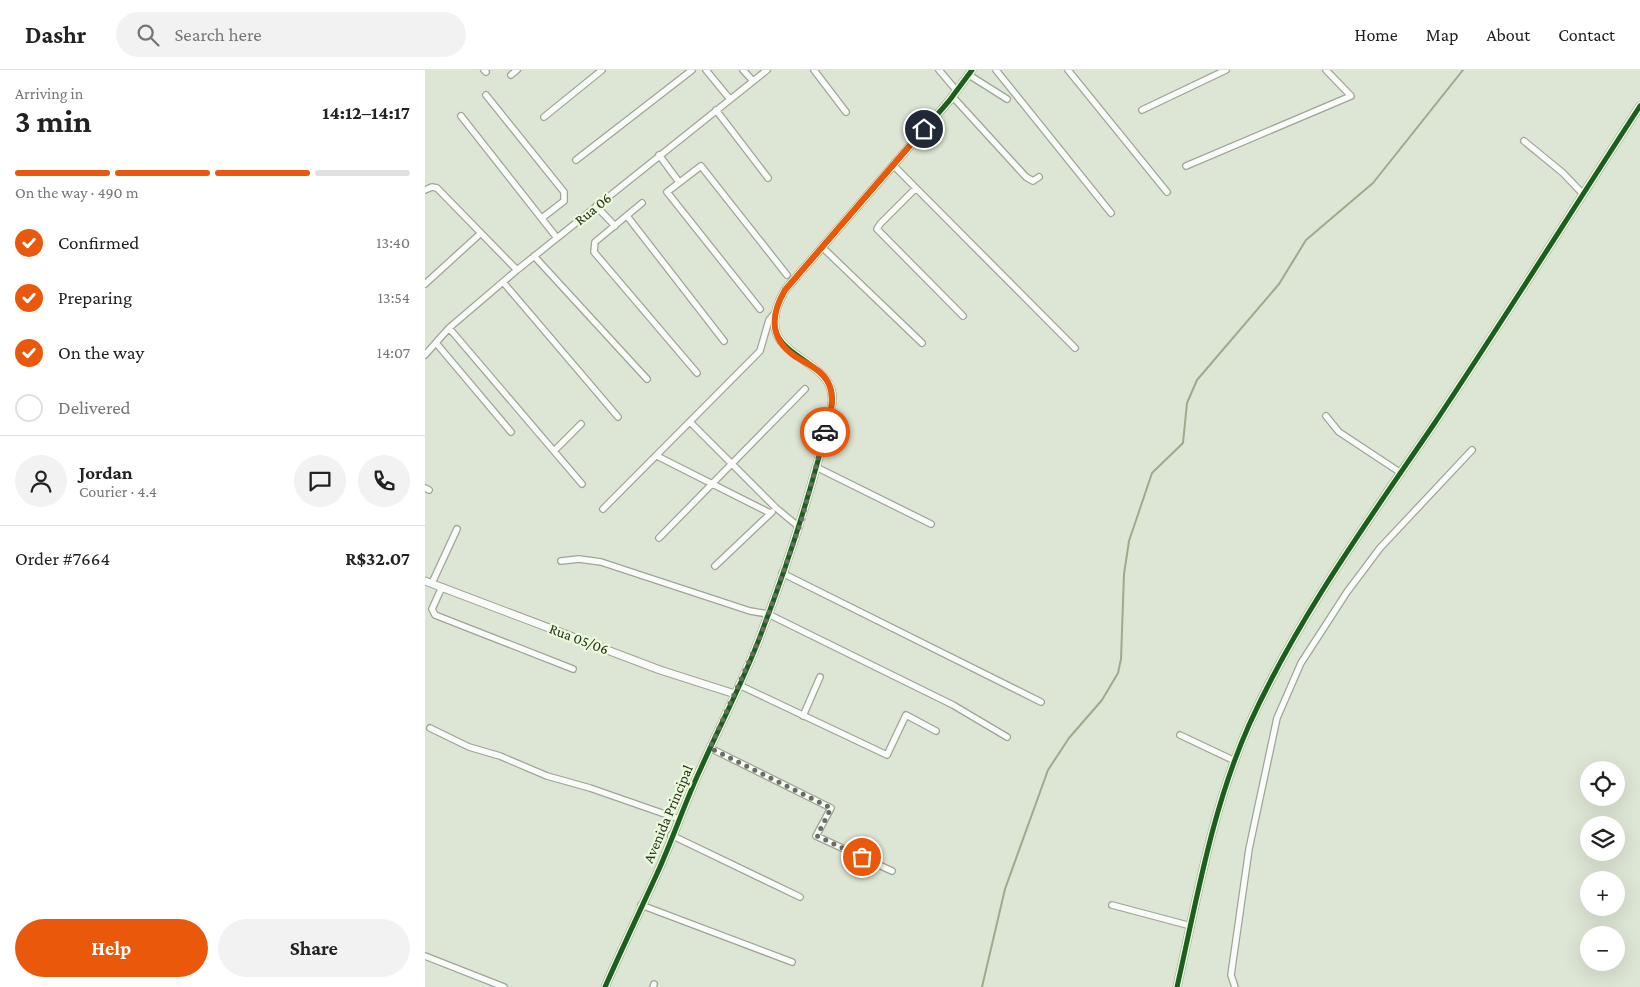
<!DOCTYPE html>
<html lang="en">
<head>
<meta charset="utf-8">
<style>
	body { margin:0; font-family:"Crimson Pro",serif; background:#f2f2f2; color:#222; height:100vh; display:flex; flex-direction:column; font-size:19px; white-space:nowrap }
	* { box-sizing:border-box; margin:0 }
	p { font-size:16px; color:#767676 }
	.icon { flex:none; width:28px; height:28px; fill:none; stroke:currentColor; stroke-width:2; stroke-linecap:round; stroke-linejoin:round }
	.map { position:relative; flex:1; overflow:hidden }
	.panel { display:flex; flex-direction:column; background:#fff; width:425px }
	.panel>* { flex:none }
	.fabs { position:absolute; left:1155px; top:691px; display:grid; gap:10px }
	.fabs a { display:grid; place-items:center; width:45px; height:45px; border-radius:50%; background:#fff; box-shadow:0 5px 20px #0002; font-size:25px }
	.pin { position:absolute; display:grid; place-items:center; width:42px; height:42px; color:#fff; margin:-21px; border:2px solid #fff; border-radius:50%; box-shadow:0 1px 5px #0007 }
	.courier { position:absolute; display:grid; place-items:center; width:50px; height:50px; margin:-25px; border:4px solid #ea580c; border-radius:50%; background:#fff; color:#222; box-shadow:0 1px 6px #0007 }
	.overview em { font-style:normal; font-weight:700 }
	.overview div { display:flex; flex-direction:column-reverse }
	.overview { display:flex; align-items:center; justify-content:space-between; height:85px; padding:0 15px }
	h1 { font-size:32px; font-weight:700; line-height:38px }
	.bar { display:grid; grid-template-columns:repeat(4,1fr); gap:8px 5px; align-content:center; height:60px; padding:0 15px }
	.bar i { height:6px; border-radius:4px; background:#e0e0e0 }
	.bar .current { background:#ea580c }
	.bar p { grid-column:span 4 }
	.line { display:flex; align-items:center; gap:12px; padding:0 15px; border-top:1px solid #e0e0e0 }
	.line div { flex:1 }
	.round { display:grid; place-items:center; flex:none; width:52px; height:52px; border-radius:26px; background:#f2f2f2 }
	ol { padding:0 15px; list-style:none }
	li { display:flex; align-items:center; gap:15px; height:55px }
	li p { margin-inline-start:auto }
	li .icon { padding:5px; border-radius:50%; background:#ea580c; color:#fff; stroke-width:4 }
	li:last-child { color:#767676 }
	li i { width:28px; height:28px; border:2px solid #e0e0e0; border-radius:50% }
	.button { display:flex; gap:10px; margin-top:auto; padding:10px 15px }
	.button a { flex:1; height:58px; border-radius:30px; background:#ea580c; color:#fff; font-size:20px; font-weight:700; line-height:58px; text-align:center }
	.button a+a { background:#f2f2f2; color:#222 }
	header { display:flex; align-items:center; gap:30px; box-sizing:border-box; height:70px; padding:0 25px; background:#fff; border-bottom:1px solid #e0e0e0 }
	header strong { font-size:24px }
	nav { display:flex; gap:28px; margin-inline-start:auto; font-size:18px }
	.search { width:350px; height:45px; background:#f2f2f2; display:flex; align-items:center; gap:12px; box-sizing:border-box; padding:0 18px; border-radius:28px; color:#767676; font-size:19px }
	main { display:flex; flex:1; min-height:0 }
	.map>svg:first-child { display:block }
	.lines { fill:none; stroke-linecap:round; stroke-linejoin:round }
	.stream { stroke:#9caa8d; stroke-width:2 }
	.minor-casing { stroke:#9ea597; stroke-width:8 }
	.tertiary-casing { stroke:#9ea597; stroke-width:9 }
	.minor { stroke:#fafbf9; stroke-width:5.5 }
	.tertiary { stroke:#fafbf9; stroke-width:7 }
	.cycleway-casing { stroke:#eafbd9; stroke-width:8 }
	.cycleway { stroke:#1b5e20; stroke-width:5 }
	.done { stroke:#676e60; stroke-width:5; stroke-dasharray:0 9 }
	.route { stroke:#ea580c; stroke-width:6 }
	.labels { text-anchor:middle; stroke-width:4.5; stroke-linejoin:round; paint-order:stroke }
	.street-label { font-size:15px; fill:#282e22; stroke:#eafbd9 }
</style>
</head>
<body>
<header>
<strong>Dashr</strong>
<div class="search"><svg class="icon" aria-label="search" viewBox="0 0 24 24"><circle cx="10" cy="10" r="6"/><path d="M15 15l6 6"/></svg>Search here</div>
<nav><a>Home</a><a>Map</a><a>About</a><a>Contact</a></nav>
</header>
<main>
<section class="panel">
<div class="overview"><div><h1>3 min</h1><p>Arriving in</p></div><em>14:12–14:17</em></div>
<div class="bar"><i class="current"></i><i class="current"></i><i class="current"></i><i></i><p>On the way · 490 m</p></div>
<ol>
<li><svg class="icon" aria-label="check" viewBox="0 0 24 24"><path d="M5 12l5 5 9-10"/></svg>Confirmed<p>13:40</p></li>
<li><svg class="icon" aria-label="check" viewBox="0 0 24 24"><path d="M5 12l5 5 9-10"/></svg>Preparing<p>13:54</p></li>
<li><svg class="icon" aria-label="check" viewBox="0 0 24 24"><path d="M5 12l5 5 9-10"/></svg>On the way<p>14:07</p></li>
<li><i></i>Delivered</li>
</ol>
<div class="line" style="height:90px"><a class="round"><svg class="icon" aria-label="person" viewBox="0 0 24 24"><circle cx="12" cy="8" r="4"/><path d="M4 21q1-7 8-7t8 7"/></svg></a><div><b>Jordan</b><p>Courier · 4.4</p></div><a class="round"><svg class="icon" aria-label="chat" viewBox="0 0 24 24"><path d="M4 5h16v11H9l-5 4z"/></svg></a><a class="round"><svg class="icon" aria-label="phone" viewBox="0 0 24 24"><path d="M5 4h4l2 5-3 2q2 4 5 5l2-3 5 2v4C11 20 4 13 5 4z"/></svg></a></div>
<div class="line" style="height:65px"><div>Order #7664</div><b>R$32.07</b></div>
<div class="button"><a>Help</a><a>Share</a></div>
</section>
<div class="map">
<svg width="1215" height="917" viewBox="0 0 1215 917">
	<rect width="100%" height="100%" fill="#dde6d4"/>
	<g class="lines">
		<!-- stream -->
		<path class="stream" d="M557,917l23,-98 43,-119 21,-32 33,-38 16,-27 3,-14 3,-85 5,-33 23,-68 31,-30 4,-40 10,-23 82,-96 27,-44 67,-57 90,-113"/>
		<!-- minor casing -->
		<g class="minor-casing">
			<path id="minor" d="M59,0l2,2
				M281,0l23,28
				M318,0l10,11
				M389,0l32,42
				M514,0l17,20
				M571,0l115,143
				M643,0l99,122
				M86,5l6,-5
				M544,5l38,24
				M61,25l78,97v9l-22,17
				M527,26l74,81 7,4 6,-4
				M291,40l52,68
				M717,40l84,-40
				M36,46l96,122
				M119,47l58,-47
				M1099,71l39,32 20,21
				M234,85l20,27
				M151,90l116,-90
				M468,95l182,183
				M761,96l165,-70 -25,-26
				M491,118l-36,36 -3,5 86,87
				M0,120l7,-3 5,1 80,82
				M217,133l-47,39 -1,10 103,121
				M171,136l19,20
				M202,146l97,125
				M397,177l100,96
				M109,186l113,123
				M78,212l115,135
				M0,214l56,-51
				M335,239l-93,-117 34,-26 86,109
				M24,258l133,156
				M11,273l75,89
				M0,285l24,-27 68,-58 250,-200
				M901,346l13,16 62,41
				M265,352l86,86 23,19
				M129,381l27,-27
				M232,386l113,57
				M391,397l115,57
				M0,418l4,2
				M178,439l157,-158 9,-31 5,-6
				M234,468l146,-149
				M136,491l18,-2 22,3 149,49 18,3 185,91 54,32
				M290,496l57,-54
				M357,503l259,129
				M7,513l25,-54
				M17,517l-10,22 3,6 138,54
				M314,615l148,70 19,-40 30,16
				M378,646l17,-39
				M5,658l39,19 31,9 47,20 43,12 89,31
				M755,665l55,26
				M285,678l121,60 -15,28 76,35
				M246,765l129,62
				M216,835l151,57
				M687,835l79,21
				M0,886l79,31
				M228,917l1,-3
				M810,917l-4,-12 18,-126 28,-131 24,-55 46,-71 33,-44 92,-98"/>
		</g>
		<!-- tertiary casing -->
		<g class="tertiary-casing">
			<path id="tertiary" d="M0,511l235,89 75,24
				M180,917c16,-36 33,-72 50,-109 17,-36 29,-74 46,-110 20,-45 43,-88 60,-134 28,-73 52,-148 70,-225 14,-58 -89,-45 -46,-119l164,-189 23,-31
				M752,917c20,-88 35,-179 72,-262 49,-108 119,-204 185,-301 70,-105 137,-212 206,-318"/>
		</g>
		<!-- minor -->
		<use href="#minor" class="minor"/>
		<!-- tertiary -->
		<use href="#tertiary" class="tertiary"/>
		<!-- cycleway casing -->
		<g class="cycleway-casing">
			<path id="cycleway" d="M180,917c16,-36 33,-72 50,-109 17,-36 29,-74 46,-110 20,-45 43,-88 60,-134 28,-73 52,-148 70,-225 14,-58 -89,-45 -46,-119l164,-189 23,-31
				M752,917c20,-88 35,-179 72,-262 49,-108 119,-204 185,-301 70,-105 137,-212 206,-318"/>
		</g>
		<!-- cycleway -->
		<use href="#cycleway" class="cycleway"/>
	</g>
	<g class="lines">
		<!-- done -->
		<path class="done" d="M400,362l-23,87 -41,116 -51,113 121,60 -14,28 45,21"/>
		<!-- route -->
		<path class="route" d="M400,362c4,-14 10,-30 5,-45 -5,-16 -21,-22 -34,-30 -27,-18 -26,-41 -11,-67l139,-161"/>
	</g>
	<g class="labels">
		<!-- street labels -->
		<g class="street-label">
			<text transform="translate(168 139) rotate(-39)" y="5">Rua 06</text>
			<text transform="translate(154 569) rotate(21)" y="5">Rua 05/06</text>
			<text transform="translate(243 744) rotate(-67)" y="5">Avenida Principal</text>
		</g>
	</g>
</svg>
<div class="fabs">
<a><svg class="icon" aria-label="locate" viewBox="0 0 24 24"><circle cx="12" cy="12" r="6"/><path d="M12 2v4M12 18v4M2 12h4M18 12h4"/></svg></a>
<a><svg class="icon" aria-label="layers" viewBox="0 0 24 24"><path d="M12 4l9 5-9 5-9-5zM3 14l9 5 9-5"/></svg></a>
<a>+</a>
<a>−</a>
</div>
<div class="pin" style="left:437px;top:787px;background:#ea580c"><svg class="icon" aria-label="bag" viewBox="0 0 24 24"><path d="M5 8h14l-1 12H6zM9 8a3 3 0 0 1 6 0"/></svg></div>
<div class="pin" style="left:499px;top:59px;background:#1f2937"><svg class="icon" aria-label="home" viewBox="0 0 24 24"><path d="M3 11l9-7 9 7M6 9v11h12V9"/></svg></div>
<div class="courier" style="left:400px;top:362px"><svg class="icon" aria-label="car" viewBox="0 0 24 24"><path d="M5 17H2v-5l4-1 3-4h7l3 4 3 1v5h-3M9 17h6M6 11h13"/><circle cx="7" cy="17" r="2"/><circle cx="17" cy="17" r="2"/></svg></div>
</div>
</main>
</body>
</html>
